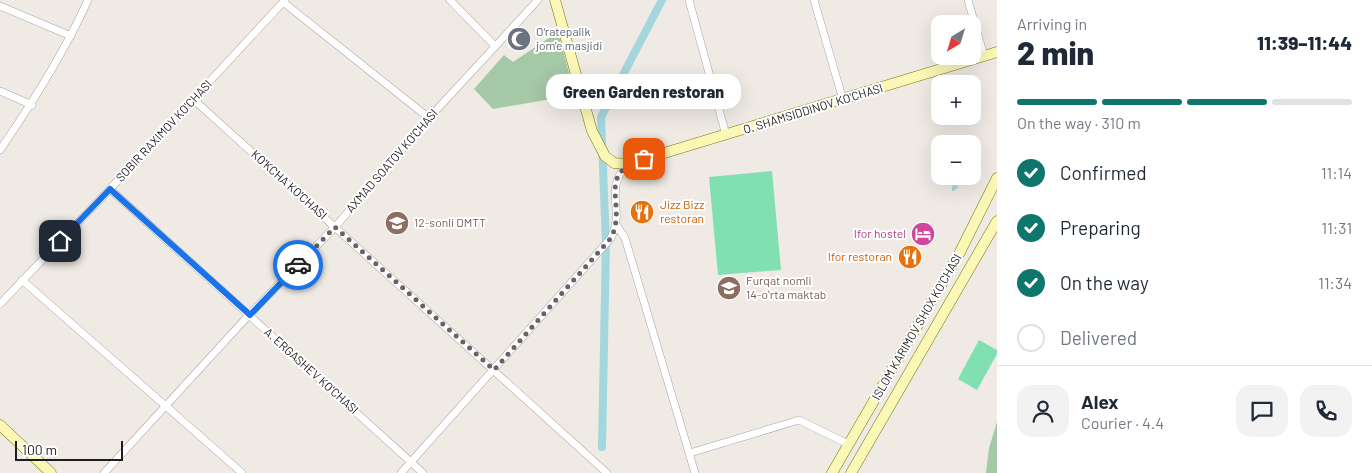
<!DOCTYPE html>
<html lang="en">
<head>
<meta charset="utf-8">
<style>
	body { margin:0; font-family:Barlow,sans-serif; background:#f2f2f3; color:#1f2937; height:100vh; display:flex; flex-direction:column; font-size:19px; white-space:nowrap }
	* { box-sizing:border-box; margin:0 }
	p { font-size:16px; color:#747a83 }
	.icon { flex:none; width:28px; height:28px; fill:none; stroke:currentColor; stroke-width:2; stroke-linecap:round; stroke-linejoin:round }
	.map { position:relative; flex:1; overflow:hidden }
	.details { display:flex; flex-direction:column; background:#fff; width:375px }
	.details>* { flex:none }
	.needle { width:32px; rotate:218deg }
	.controls { position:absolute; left:931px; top:15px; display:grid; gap:10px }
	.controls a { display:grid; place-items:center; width:50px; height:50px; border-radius:10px; background:#fff; box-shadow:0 5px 20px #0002; font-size:25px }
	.scale { position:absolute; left:15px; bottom:12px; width:108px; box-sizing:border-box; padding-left:5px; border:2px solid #1e1e1e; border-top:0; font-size:14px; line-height:18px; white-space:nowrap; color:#1e1e1e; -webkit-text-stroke:4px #fff; paint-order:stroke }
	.pin { position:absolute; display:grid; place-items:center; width:42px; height:42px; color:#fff; margin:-21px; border-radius:10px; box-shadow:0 2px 8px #0006 }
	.courier { position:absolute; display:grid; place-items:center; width:50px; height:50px; margin:-25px; border:4px solid #1a73e8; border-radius:50%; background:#fff; color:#222; box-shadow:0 1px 6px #0007 }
	.bubble { position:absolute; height:35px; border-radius:15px; background:#fff; box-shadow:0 5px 20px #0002; font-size:16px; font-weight:800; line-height:35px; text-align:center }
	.summary em { font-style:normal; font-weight:800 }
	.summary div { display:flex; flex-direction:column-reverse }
	.summary { display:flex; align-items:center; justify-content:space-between; height:85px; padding:0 20px }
	h1 { font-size:32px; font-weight:800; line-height:38px }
	.bar { display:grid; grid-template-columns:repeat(4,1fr); gap:8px 5px; align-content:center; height:60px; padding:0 20px }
	.bar i { height:6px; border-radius:4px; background:#e0e1e3 }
	.bar .selected { background:#0f766e }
	.bar p { grid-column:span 4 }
	.line { display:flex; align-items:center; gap:12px; padding:0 20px; border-top:1px solid #e0e1e3 }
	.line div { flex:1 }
	.round { display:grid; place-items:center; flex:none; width:52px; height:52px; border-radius:15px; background:#f2f2f3 }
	ol { padding:0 20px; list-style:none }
	li { display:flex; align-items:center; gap:15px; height:55px }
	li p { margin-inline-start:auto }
	li .icon { padding:5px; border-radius:50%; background:#0f766e; color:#fff; stroke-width:4 }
	li:last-child { color:#747a83 }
	li i { width:28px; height:28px; border:2px solid #e0e1e3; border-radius:50% }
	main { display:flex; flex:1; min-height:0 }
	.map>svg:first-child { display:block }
	.cemetery { fill:#a5c8a7 }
	.pitch { fill:#81e0b2 }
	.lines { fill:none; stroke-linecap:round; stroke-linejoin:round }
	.stream { stroke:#a4d6de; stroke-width:2 }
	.canal { stroke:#a4d6de; stroke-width:8 }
	.street-casing { stroke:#a5a5a5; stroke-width:8 }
	.secondary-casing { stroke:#767703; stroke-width:11 }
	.street { stroke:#fff; stroke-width:7 }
	.secondary { stroke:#faf7b7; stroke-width:10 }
	.done { stroke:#676563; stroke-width:5; stroke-dasharray:0 9 }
	.route { stroke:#1a73e8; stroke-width:6 }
	.labels { text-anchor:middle; stroke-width:4; stroke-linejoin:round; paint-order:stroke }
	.worship-label { font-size:12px; fill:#5b616d; stroke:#fff; text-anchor:start }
	.street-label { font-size:12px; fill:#1e1e1e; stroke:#fff }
	.food-label { font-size:12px; fill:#c56008; stroke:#fff; text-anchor:start }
	.education-label { font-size:12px; fill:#785e54; stroke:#fff; text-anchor:start }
	.hotel-label { font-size:12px; fill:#b23c85; stroke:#fff; text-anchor:end }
</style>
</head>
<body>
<main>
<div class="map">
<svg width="997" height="473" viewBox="0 0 997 473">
	<rect width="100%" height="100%" fill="#efeae4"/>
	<!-- cemetery -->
	<path class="cemetery" d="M558,32l17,63 -82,14 -19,-20 30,-34 9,7z
		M997,422v51h-11l3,-25z"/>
	<!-- pitch -->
	<path class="pitch" d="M772,171l9,99 -63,5 -9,-98z
		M979,340l18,10v4l-20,36 -19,-11z"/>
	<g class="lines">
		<!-- stream -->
		<path class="stream" d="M957,182v3l-2,-1z
			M954,184l3,1 -1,3 -3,-1z
			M953,187l2,1 -2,2z"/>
		<!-- canal -->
		<path class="canal" d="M602,447l4,-204 -5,-126 61,-117"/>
		<!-- street casing -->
		<g class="street-casing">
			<path id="street" d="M450,0l44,45
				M689,0l37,135
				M814,0l29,100
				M968,0l16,56
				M283,2l146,116
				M0,6l71,30
				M0,91l32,14
				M193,99l414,374
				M0,150c33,-48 64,-97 88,-150
				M110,189l313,284
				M617,226l8,12 70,235
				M22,280l220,193
				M0,304l110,-115 175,-189
				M690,453l109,-33 49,24
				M104,473l145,-158 86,-88 94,-109 109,-118
				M401,473l210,-235c15,-30 -9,-47 17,-74"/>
		</g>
		<!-- secondary casing -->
		<g class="secondary-casing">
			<path id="secondary" d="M555,0l37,131 13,25 9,7 14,1 369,-112
				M0,425l51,48
				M832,473l127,-219 38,-76
				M851,473l146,-252"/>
		</g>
		<!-- street -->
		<use href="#street" class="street"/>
		<!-- secondary -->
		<use href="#secondary" class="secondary"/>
	</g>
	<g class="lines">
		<!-- done -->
		<path class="done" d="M298,265l37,-38 159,143 117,-132c17,-34 -17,-64 33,-79"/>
		<!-- route -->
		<path class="route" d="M60,241l50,-52 140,126 48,-50"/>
	</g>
	<!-- icons -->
	<defs>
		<g id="mosque-disc" transform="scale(1.25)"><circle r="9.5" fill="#6b7280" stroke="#fff"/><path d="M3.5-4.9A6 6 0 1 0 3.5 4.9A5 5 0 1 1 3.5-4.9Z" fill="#fff"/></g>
		<g id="restaurant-disc" transform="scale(1.25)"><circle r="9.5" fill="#e8710a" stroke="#fff"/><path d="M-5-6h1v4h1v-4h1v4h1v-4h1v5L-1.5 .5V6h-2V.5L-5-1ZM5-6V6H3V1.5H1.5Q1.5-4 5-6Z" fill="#fff"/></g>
		<g id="school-disc" transform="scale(1.25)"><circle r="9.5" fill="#8d6e63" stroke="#fff"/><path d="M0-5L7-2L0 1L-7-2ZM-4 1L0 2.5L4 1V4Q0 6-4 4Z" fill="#fff"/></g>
		<g id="hotel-disc" transform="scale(1.25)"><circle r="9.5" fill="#d1479c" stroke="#fff"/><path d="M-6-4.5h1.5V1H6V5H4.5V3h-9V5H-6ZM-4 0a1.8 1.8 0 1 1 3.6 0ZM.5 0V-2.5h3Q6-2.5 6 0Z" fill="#fff"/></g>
	</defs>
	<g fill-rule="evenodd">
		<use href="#mosque-disc" x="519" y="39"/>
		<use href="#restaurant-disc" x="642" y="212"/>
		<use href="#school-disc" x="397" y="223"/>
		<use href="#hotel-disc" x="923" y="234"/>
		<use href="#restaurant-disc" x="910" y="257"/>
		<use href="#school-disc" x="729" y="288"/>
	</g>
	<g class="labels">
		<!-- worship labels -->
		<g class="worship-label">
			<text x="536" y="36">O'ratepalik<tspan x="536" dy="14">jom'e masjidi</tspan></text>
		</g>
		<!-- street labels -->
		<g class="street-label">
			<text transform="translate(813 109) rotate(-17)" y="4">O. SHAMSIDDINOV KO'CHASI</text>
			<text transform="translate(164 131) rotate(-47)" y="4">SOBIR RAXIMOV KO'CHASI</text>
			<text transform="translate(392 161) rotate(-49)" y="4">AXMAD SOATOV KO'CHASI</text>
			<text transform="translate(289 185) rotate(42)" y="4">KO'KCHA KO'CHASI</text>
			<text transform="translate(917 327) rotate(-60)" y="4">ISLOM KARIMOV SHOX KO'CHASI</text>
			<text transform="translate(311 371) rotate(42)" y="4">A. ERGASHEV KO'CHASI</text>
		</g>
		<!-- food labels -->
		<g class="food-label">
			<text x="660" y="209">Jizz Bizz<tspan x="660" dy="14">restoran</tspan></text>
			<text x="892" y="261" text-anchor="end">Ifor restoran</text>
		</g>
		<!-- education labels -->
		<g class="education-label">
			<text x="414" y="227">12-sonli DMTT</text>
			<text x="746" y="285">Furqat nomli<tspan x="746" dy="14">14-oʻrta maktab</tspan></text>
		</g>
		<!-- hotel labels -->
		<g class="hotel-label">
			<text x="906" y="238">Ifor hostel</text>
		</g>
	</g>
</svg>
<div class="controls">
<a><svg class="needle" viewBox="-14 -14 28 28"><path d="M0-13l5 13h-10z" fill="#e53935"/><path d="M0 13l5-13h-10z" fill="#747a83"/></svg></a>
<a>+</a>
<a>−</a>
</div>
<div class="scale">100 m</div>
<div class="pin" style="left:644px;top:159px;background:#ea580c"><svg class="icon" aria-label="bag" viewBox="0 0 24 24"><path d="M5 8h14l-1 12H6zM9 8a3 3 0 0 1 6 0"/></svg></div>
<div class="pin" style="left:60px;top:241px;background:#1f2937"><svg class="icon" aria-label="home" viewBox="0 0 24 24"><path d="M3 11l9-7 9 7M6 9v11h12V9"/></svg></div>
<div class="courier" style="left:298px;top:265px"><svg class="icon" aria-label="car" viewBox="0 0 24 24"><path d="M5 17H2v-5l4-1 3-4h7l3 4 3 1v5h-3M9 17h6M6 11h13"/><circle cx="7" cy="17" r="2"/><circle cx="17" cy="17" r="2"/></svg></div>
<div class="bubble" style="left:546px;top:74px;width:195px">Green Garden restoran</div>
</div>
<section class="details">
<div class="summary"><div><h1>2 min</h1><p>Arriving in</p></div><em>11:39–11:44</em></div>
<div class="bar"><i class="selected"></i><i class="selected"></i><i class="selected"></i><i></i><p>On the way · 310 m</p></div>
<ol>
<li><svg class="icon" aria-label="check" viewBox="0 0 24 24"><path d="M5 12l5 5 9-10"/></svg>Confirmed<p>11:14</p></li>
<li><svg class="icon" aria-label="check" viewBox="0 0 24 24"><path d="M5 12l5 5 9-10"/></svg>Preparing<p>11:31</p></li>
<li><svg class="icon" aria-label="check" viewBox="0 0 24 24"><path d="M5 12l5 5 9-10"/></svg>On the way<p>11:34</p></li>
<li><i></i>Delivered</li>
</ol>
<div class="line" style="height:90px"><a class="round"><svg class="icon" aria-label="person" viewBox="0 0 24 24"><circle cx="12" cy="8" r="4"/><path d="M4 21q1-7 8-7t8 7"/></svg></a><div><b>Alex</b><p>Courier · 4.4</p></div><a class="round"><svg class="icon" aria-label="chat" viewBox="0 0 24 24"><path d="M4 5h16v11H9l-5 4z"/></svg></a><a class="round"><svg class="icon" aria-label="phone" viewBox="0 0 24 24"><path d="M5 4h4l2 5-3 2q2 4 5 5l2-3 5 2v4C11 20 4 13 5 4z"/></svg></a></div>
</section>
</main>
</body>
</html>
